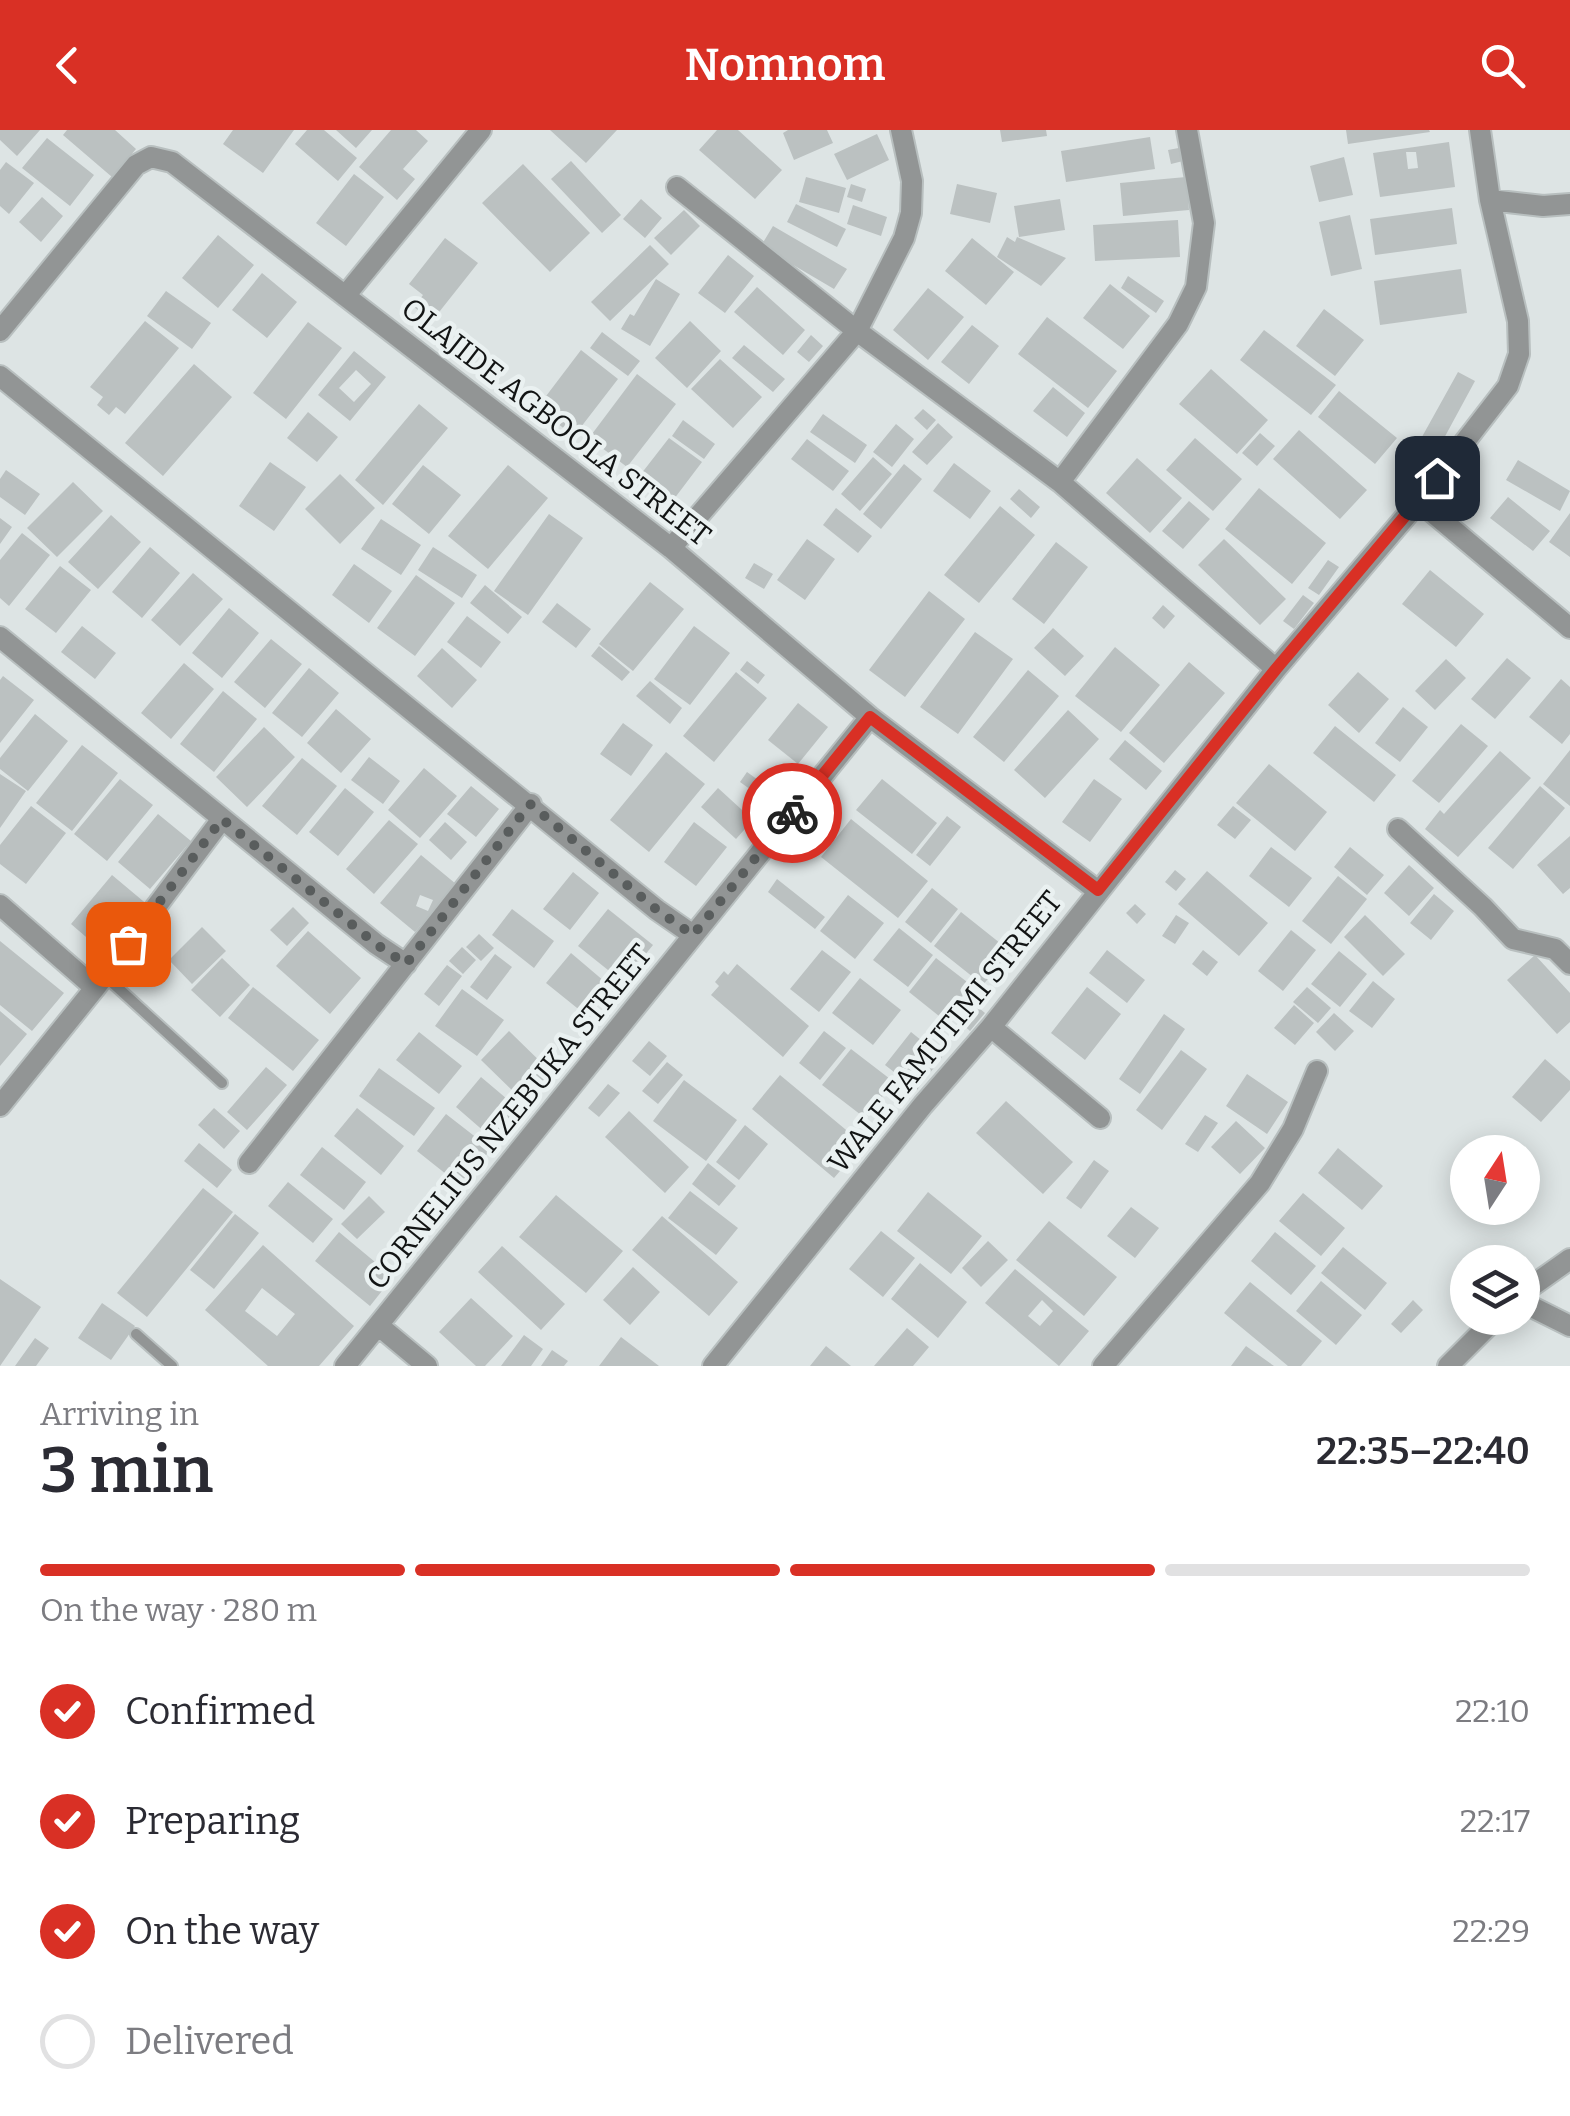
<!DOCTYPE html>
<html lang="en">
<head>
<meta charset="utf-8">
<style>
	body { margin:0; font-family:Bitter,serif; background:#f2f2f3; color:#2b2b33; height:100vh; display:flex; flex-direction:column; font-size:38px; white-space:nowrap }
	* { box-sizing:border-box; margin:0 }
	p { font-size:32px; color:#7c7c81 }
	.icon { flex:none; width:55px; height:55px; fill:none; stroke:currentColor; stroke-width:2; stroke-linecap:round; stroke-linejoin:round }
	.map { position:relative; height:1236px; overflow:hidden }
	.drawer { display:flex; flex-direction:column; background:#fff; flex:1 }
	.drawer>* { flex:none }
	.needle { width:65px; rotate:12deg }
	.controls { position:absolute; left:1450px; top:1005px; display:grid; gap:20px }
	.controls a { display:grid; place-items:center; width:90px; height:90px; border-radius:50%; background:#fff; box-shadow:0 5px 25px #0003; font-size:50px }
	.pin { position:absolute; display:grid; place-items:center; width:85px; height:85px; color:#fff; margin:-42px; border-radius:20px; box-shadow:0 5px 15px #0006 }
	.courier { position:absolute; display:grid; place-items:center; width:100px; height:100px; margin:-50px; border:8px solid #d93025; border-radius:50%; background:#fff; color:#222; box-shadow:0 2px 12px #0007 }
	.head em { font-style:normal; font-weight:600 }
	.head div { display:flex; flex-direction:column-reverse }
	.head { display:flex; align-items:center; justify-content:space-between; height:170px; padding:0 40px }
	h1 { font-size:65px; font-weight:600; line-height:75px }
	.bar { display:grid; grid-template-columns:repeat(4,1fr); gap:15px 10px; align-content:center; height:120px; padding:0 40px }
	.bar i { height:12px; border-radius:8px; background:#e1e1e2 }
	.bar .on { background:#d93025 }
	.bar p { grid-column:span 4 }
	ol { padding:0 40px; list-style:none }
	li { display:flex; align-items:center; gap:30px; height:110px }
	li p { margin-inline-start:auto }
	li .icon { padding:10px; border-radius:50%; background:#d93025; color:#fff; stroke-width:4 }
	li:last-child { color:#7c7c81 }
	li i { width:55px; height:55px; border:5px solid #e1e1e2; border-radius:50% }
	header { display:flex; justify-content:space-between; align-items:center; height:130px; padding:0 40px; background:#d93025; color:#fff; font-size:45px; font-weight:600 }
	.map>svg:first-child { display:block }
	.building { fill:#bbc1c1; fill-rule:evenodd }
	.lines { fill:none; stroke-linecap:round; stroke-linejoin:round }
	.service-casing { stroke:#b8bfbf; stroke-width:14 }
	.minor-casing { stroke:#b8bfbf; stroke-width:24 }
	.service { stroke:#929595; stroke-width:10 }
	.minor { stroke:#929595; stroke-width:20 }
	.done { stroke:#595d5d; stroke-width:10; stroke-dasharray:0 18 }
	.route { stroke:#d93025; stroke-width:12 }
	.labels { text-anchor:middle; stroke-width:9; stroke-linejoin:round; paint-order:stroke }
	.street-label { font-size:30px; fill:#121414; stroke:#eaf1f1 }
</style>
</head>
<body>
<header><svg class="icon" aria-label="back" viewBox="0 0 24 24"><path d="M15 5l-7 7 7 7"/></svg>Nomnom<svg class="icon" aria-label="search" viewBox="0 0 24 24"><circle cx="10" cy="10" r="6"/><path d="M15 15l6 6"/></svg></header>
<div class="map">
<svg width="1570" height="1236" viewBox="0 0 1570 1236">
	<rect width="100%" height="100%" fill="#dde4e4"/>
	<!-- building -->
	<path class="building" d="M0,0h40l-23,26 -17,-16z
		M67,0h48l21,19 -24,28 -49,-42z
		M233,0h61l-31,43 -40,-29z
		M307,0h17l33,28 -19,23 -43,-37z
		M336,0h36l-16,18z
		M391,0h25l12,11 -25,28 12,10 -18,21 -38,-33z
		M550,0h67l-31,33z
		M717,0h21l44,40 -27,29 -56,-49z
		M788,0h39l6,13 -39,17 -11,-27z
		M1000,0h46l1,6 -45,6z
		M1346,0h83l1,2 -82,12z
		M877,4l12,26 -42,20 -13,-26z
		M1150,7l5,32 -89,13 -5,-31z
		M47,8l47,37 -24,31 -48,-38z
		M1449,12l6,45 -75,10 -7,-44zM1406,22h10l2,16 -10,1z
		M1184,17l3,13 -16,4 -3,-14z
		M1344,27l9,38 -34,7 -9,-36z
		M571,31l50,54 -19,18 -51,-54z
		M6,32l28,21 -25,31 -9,-8v-36z
		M523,34l67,69 -40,39 -68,-69z
		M354,44l30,23 -38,49 -30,-23z
		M806,47l40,11 -7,25 -40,-11z
		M1186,47l3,33 -66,6 -3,-33z
		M851,54l15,5 -4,13 -15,-5z
		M957,54l40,9 -7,30 -40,-9z
		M42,67l21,19 -22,26 -22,-20z
		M641,69l21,19 -17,20 -22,-19z
		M1060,69l5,31 -46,7 -5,-31z
		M796,74l50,25 -9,18 -50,-25z
		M853,75l34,12 -6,19 -34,-12z
		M1452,78l5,36 -82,11 -5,-36z
		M684,80l16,16 -29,29 -17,-17z
		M1350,85l12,54 -31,7 -12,-54z
		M1178,90l2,37 -85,4 -2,-36z
		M773,96l74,43 -13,20 -73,-43z
		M218,105l36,30 -36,43 -36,-30z
		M1007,107l8,5 2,-5 49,21 -25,28 -44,-29z
		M445,108l33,25 -46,58 -18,-14 9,-12 -14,-11z
		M972,108l42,34 -28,33 -41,-34z
		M650,115l19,19 -59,57 -19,-19z
		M728,125l26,21 -29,37 -27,-20z
		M1461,139l6,44 -87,12 -6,-44z
		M262,143l35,29 -30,36 -35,-28z
		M1128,146l36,25 -8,12 -35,-25z
		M656,149l24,15 -30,52 -29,-17 9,-15 4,2z
		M1110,154l40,32 -27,33 -40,-31z
		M757,157l48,43 -22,25 -49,-43z
		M928,158l36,29 -36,43 -35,-30z
		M166,161l45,32 -19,26 -45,-33z
		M1324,179l40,31 -29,36 -39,-30z
		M1047,187l70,54 -29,37 -70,-54z
		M145,191l34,27 -54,66 -9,-7 -7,8 -12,-10 6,-8 -13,-10z
		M690,191l31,30 -34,37 -32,-30z
		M308,192l34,26 -56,71 -33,-26z
		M972,195l27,21 -30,38 -28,-22z
		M1264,200l72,55 -25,30 -71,-55z
		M602,202l38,29 -12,15 -38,-28z
		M811,205l12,11 -14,16 -12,-10z
		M744,215l41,34 -12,13 -41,-34z
		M581,220l37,29 -44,57 -37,-28z
		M354,221l32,26 -36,44 -32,-26zM356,240l15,14 -17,18 -15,-14z
		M720,229l42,38 -29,31 -42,-39z
		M194,234l38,33 -69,79 -38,-33z
		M1211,239l57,51 -31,34 -58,-50z
		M1458,242l17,9 -39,72 -18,-9z
		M637,244l39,30 -49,63 -38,-29z
		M1053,257l32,26 -18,24 -34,-26z
		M1339,261l58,47 -22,26 -57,-47z
		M419,274l29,24 -65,77 -28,-25z
		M923,279l13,11 -9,10 -13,-12z
		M308,282l30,25 -21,25 -30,-24z
		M823,284l44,31 -12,18 -45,-31z
		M683,290l32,24 -11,15 -32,-23z
		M938,293l15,14 -26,28 -15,-13z
		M896,294l18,15 -22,28 -19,-15z
		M1299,300l68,60 -27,29 -67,-60z
		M1260,303l15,13 -18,20 -15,-13z
		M669,308l33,24 -28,37 -33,-25z
		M1195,308l47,41 -29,32 -47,-41z
		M807,309l42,32 -16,20 -42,-32z
		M873,327l19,17 -32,37 -19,-17z
		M1137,328l45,40 -32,35 -44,-40z
		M1518,330l52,31 -10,20 -54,-31z
		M270,332l36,25 -32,44 -35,-25z
		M954,333l37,28 -21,28 -37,-28z
		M904,334l18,15 -41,50 -18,-15z
		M423,335l38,30 -32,39 -37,-30z
		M508,335l40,33 -60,71 -40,-33z
		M6,340l34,24 -15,21 -25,-18v-18z
		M340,344l35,34 -35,36 -35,-35z
		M73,352l30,29 -46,46 -30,-29z
		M1259,358l67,55 -34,41 -67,-55z
		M1019,359l21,18 -9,11 -21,-19z
		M1508,367l42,34 -17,20 -43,-33z
		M1189,371l21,18 -27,30 -21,-18z
		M1000,376l35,29 -56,68 -35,-28z
		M836,378l36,28 -14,17 -35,-28z
		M1570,383v44l-21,-15z
		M549,384l34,24 -55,77 -34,-24z
		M111,385l30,27 -43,47 -30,-27z
		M0,388l12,9 -12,17z
		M381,389l40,26 -20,30 -40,-26z
		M22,403l28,22 -41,51 -9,-8v-38z
		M807,409l28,20 -30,41 -28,-20z
		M1224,409l62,60 -26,26 -62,-60z
		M1056,412l32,25 -44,57 -32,-25z
		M150,417l30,26 -38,45 -30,-26z
		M433,417l44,28 -15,23 -44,-28z
		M1328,430l11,7 -20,28 -11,-7z
		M754,433l19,11 -9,15 -19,-11z
		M354,434l38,27 -23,32 -37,-28z
		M60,436l31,24 -35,43 -31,-24z
		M1430,440l54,44 -28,33 -54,-43z
		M193,443l30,26 -43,47 -29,-26z
		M416,445l39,28 -40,53 -38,-28z
		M650,452l34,27 -51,62 -34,-27z
		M485,455l37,32 -14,17 -38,-31z
		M929,461l36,28 -60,78 -36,-27z
		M1303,465l11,8 -20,26 -11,-8z
		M557,473l34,26 -15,19 -34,-26z
		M1163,475l12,11 -11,13 -12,-11z
		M229,478l30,25 -37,45 -30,-25z
		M467,486l34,26 -20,26 -34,-26z
		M82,496l34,27 -21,26 -34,-27z
		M694,496l36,27 -40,52 -36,-26z
		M1053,498l31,28 -19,20 -31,-28z
		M975,502l38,27 -55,75 -38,-27z
		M271,509l31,25 -37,44 -31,-26z
		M599,516l31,26 -8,9 -31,-25z
		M1115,517l45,38 -39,47 -46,-36z
		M442,518l35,32 -25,28 -35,-32z
		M1507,528l24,20 -36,41 -24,-20z
		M1446,529l20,19 -31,32 -20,-19z
		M747,531l18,14 -7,9 -18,-14z
		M1189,532l36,31 -61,70 -35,-30z
		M184,533l30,26 -43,50 -30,-26z
		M309,538l30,25 -37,44 -30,-24z
		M1028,540l31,26 -55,66 -31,-25z
		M736,542l31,26 -53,64 -31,-26z
		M1358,542l31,27 -30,34 -31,-28z
		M3,546l31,24 -34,43v-63z
		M1561,549l9,8v47l-8,10 -33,-27z
		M650,551l32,27 -12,16 -34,-28z
		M223,561l34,28 -43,53 -34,-28z
		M798,573l30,24 -30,37 -30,-24z
		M1403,577l25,20 -28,35 -25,-19z
		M336,579l35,30 -30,34 -34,-30z
		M1068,580l31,29 -54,59 -31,-28z
		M35,584l33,27 -40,50 -28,-22v-11z
		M623,593l30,22 -22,31 -31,-22z
		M1461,594l27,22 -49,57 -27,-22z
		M1335,596l61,49 -22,27 -61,-49z
		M264,597l31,30 -48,50 -31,-30z
		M1125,610l37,31 -16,19 -37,-31z
		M82,615l36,28 -46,58 -36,-28z
		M1570,620v56l-27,-22z
		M1500,621l31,27 -73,79 -33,-28 15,-19 4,4z
		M666,622l39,32 -56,68 -39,-32z
		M369,627l31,24 -17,23 -32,-24z
		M302,628l35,28 -40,49 -35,-29z
		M1269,634l58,48 -32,39 -59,-48z
		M801,636l12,9 -20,27 -12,-9z
		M424,638l33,28 -37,42 -32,-28z
		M747,642l35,25 -7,10 -35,-25z
		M0,644l26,17 -26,37z
		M120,649l33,26 -46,56 -33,-27z
		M882,649l55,44 -25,31 -56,-44z
		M1094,649l28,20 -32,43 -28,-20z
		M471,656l28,23 -23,28 -29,-23z
		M1540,656l25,22 -52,61 -25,-21z
		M345,658l29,24 -36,44 -29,-24z
		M718,658l35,32 -17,19 -35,-32z
		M31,676l35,27 -40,51 -26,-20v-19z
		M1233,676l18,14 -16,19 -18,-14z
		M828,678l13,11 -15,19 -14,-11z
		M158,684l33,27 -41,48 -32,-27z
		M947,686l14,11 -31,39 -14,-11z
		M851,689l77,62 -30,37 -77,-61z
		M389,690l29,24 -44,50 -28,-25z
		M445,692l22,20 -16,18 -22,-20z
		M694,692l33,25 -31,39 -32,-24z
		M1570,706v52l-7,6 -26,-29z
		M1271,717l41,31 -23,29 -40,-31z
		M1350,717l34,28 -17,20 -33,-28z
		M421,725l35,29 -41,48 -35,-29zM420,765l13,5 -5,11 -12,-5z
		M1409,735l25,23 -25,28 -25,-23z
		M1175,740l11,9 -10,12 -11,-9z
		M1207,741l61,52 -29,33 -61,-52z
		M573,742l26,21 -29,37 -27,-21z
		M112,745l37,31 -42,49 -36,-31z
		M1338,746l29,23 -36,45 -29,-23z
		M777,749l48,38 -10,12 -47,-37z
		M932,758l26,21 -27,34 -26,-21z
		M1434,764l20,17 -23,29 -21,-17z
		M848,765l36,28 -29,36 -35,-28z
		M1135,774l11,10 -9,10 -11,-11z
		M293,777l16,16 -22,23 -17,-16z
		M512,779l42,32 -20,27 -42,-33z
		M608,779l45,36 -30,37 -45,-36z
		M961,782l49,39 -27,34 -49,-39z
		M1176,785l13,8 -14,21 -13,-8z
		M1365,785l40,39 -22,22 -39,-39z
		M202,797l24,24 -34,33 -23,-24z
		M899,798l34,27 -25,32 -35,-27z
		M1291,800l25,20 -33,41 -25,-20z
		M308,801l53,47 -31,36 -54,-48z
		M479,804l15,14 -13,13 -15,-14z
		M0,811l64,52 -32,38 -32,-26z
		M462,817l14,13 -13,14 -14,-13z
		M822,820l29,22 -32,40 -29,-23z
		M1107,820l38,30 -18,23 -38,-30z
		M1203,820l15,12 -11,14 -15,-12z
		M1339,821l28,23 -27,33 -29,-23z
		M571,823l40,34 -24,29 -41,-33z
		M495,824l17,13 -25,33 -17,-13z
		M1535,825l35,38v29l-13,12 -50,-54z
		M222,828l28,27 -30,32 -29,-27z
		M936,828l35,27 -27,35 -35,-28z
		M737,834l72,62 -26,31 -72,-62 8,-9 -4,-4 9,-11 4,4z
		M447,835l15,11 -23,30 -15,-12z
		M860,848l41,32 -28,35 -41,-32z
		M1373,851l22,18 -23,29 -23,-17z
		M253,857l66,53 -26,31 -65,-53z
		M1087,857l34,27 -36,46 -34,-27z
		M1307,857l24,21 -13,15 -25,-21z
		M462,859l42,31 -27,36 -42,-30z
		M974,874l11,9 -15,18 -11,-10z
		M1294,875l20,18 -19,22 -21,-17z
		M0,881l27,23 -27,32z
		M1334,883l20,18 -19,20 -19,-19z
		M1164,884l21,15 -45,65 -21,-15z
		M509,901l42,41 -28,29 -42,-41z
		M824,901l22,17 -26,32 -21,-17z
		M419,902l43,34 -23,28 -43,-34z
		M911,902l31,25 -25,33 -32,-25z
		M649,911l18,15 -17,20 -18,-15z
		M851,919l43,33 -29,36 -43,-33z
		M1181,920l26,19 -45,61 -26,-20z
		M1545,929l25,22v9l-29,32 -29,-25z
		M667,932l16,13 -25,29 -16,-13z
		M266,937l21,18 -40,45 -20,-18z
		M379,938l56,40 -21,28 -55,-40z
		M1247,944l41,28 -21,32 -41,-28z
		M780,945l83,69 -29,34 -82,-69z
		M481,947l39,33 -26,30 -38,-33z
		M684,950l53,40 -31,41 -53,-40z
		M608,954l12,9 -21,24 -11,-9z
		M1006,971l67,61 -30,32 -67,-61z
		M214,978l26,23 -16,18 -26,-24z
		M357,978l47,38 -23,29 -47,-39z
		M629,981l60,56 -24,26 -60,-56z
		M446,984l45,35 -30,37 -44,-35z
		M1205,985l13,8 -20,29 -13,-8z
		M1236,991l29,27 -25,26 -29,-27z
		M745,995l23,19 -29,36 -23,-18z
		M199,1013l33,27 -15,18 -33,-27z
		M322,1017l44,35 -22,28 -44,-35z
		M1338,1018l45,38 -21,24 -44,-37z
		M1094,1030l15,11 -28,38 -15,-11z
		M708,1033l28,23 -17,20 -27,-22z
		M288,1052l45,37 -20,24 -45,-37z
		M203,1058l30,24 -86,105 -30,-24z
		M690,1061l48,37 -22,27 -48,-37z
		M928,1062l54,44 -31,38 -54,-43z
		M1303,1063l42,35 -24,28 -42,-35z
		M556,1065l67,56 -37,42 -67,-56z
		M369,1066l16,16 -28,27 -16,-15z
		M1131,1077l28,21 -24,30 -28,-22z
		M235,1084l24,19 -45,56 -24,-19z
		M662,1086l76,66 -29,34 -77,-66z
		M1049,1091l68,56 -33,39 -68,-56z
		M881,1101l34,27 -32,39 -34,-28z
		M339,1102l54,45 -23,29 -55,-45z
		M1275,1102l41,34 -25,29 -40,-34z
		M988,1111l20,19 -27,27 -19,-19z
		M263,1115l91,81 -35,40h-51l-63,-56zM262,1158l33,26 -18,22 -32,-25z
		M502,1116l63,58 -24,26 -63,-58z
		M1343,1117l44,36 -22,27 -44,-37z
		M920,1133l47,39 -29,36 -47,-39z
		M633,1137l27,25 -30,33 -27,-25z
		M1015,1139l74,62 -30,35 -74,-63zM1042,1170l11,11 -13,15 -12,-10z
		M0,1149l41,28 -41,59z
		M1321,1151l41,34 -26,30 -40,-34z
		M1250,1152l72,59 -21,25h-13l-64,-53z
		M471,1168l42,38 -28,30h-9l-37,-34z
		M1413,1170l10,10 -22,23 -10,-9z
		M102,1173l33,23 -24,34 -33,-22z
		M907,1198l22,19 -16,19h-39z
		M524,1205l19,14 -12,17h-30z
		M621,1207l38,29h-60z
		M35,1208l14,10 -13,18h-21z
		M826,1216l25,20h-41z
		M1246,1216l28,20h-43z
		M552,1220l16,11 -4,5h-23z"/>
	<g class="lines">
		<!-- service casing -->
		<g class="service-casing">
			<path id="service" d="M105,846l117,107
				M136,1204l36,32"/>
		</g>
		<!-- minor casing -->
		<g class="minor-casing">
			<path id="minor" d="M677,57l180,144 203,151 216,187
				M1490,70l53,6 27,-2
				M345,166l136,-166
				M0,201l136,-166 15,-8 21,5 499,386 199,169 228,174
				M0,246l657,534 36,25
				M1060,352l118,-158 18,-37 8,-64 -17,-93
				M1419,371l151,127
				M671,418l186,-217 47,-93 7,-25 1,-32 -11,-51
				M0,507l376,307 30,20
				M1398,699l85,78 30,32 42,10 15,15
				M0,775l95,83
				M991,897l109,91
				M0,976l95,-118 127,-169
				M249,1033l282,-359
				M1522,1163l48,-34
				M1522,1172l48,24
				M379,1196l48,40
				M345,1236l525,-649
				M713,1236l210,-261 68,-78 285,-358 143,-168 89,-115 11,-32 -1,-33 -28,-121 -10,-70
				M1103,1236l157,-183 33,-54 24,-58
				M1448,1236l48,-48"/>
		</g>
		<!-- service -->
		<use href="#service" class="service"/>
		<!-- minor -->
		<use href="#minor" class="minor"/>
	</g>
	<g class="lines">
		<!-- done -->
		<path class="done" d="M128,814l94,-125 154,125 30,20 124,-160 127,106 36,25 99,-122"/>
		<!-- route -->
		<path class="route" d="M792,683l78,-96 228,173 178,-221 161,-191"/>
	</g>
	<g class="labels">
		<!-- street labels -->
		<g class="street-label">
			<text transform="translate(556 292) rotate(38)" y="10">OLAJIDE AGBOOLA STREET</text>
			<text transform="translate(945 902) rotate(-51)" y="10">WALE FAMUTIMI STREET</text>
			<text transform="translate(509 987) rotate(-51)" y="10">CORNELIUS NZEBUKA STREET</text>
		</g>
	</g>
</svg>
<div class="controls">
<a><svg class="needle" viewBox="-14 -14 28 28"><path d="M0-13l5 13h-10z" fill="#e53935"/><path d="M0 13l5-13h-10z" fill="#7c7c81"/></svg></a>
<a><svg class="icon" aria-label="layers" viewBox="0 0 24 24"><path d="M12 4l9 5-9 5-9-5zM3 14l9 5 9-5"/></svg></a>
</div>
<div class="pin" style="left:128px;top:814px;background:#ea580c"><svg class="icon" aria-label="bag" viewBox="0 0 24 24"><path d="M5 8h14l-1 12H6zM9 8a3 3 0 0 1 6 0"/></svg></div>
<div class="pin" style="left:1437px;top:348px;background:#1f2937"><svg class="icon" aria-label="home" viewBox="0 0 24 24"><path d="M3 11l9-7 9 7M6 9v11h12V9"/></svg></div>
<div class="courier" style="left:792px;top:683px"><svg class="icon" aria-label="bike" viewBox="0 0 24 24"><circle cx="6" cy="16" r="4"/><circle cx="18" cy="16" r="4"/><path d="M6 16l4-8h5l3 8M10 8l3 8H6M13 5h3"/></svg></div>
</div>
<section class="drawer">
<div class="head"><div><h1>3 min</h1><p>Arriving in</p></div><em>22:35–22:40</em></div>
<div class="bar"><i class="on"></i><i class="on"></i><i class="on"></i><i></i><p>On the way · 280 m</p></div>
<ol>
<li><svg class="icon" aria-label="check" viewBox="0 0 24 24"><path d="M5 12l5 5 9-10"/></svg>Confirmed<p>22:10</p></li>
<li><svg class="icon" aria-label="check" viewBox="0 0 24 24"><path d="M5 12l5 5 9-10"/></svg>Preparing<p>22:17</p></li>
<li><svg class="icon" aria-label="check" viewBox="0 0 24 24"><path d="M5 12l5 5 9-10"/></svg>On the way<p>22:29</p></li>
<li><i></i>Delivered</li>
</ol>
</section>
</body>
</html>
